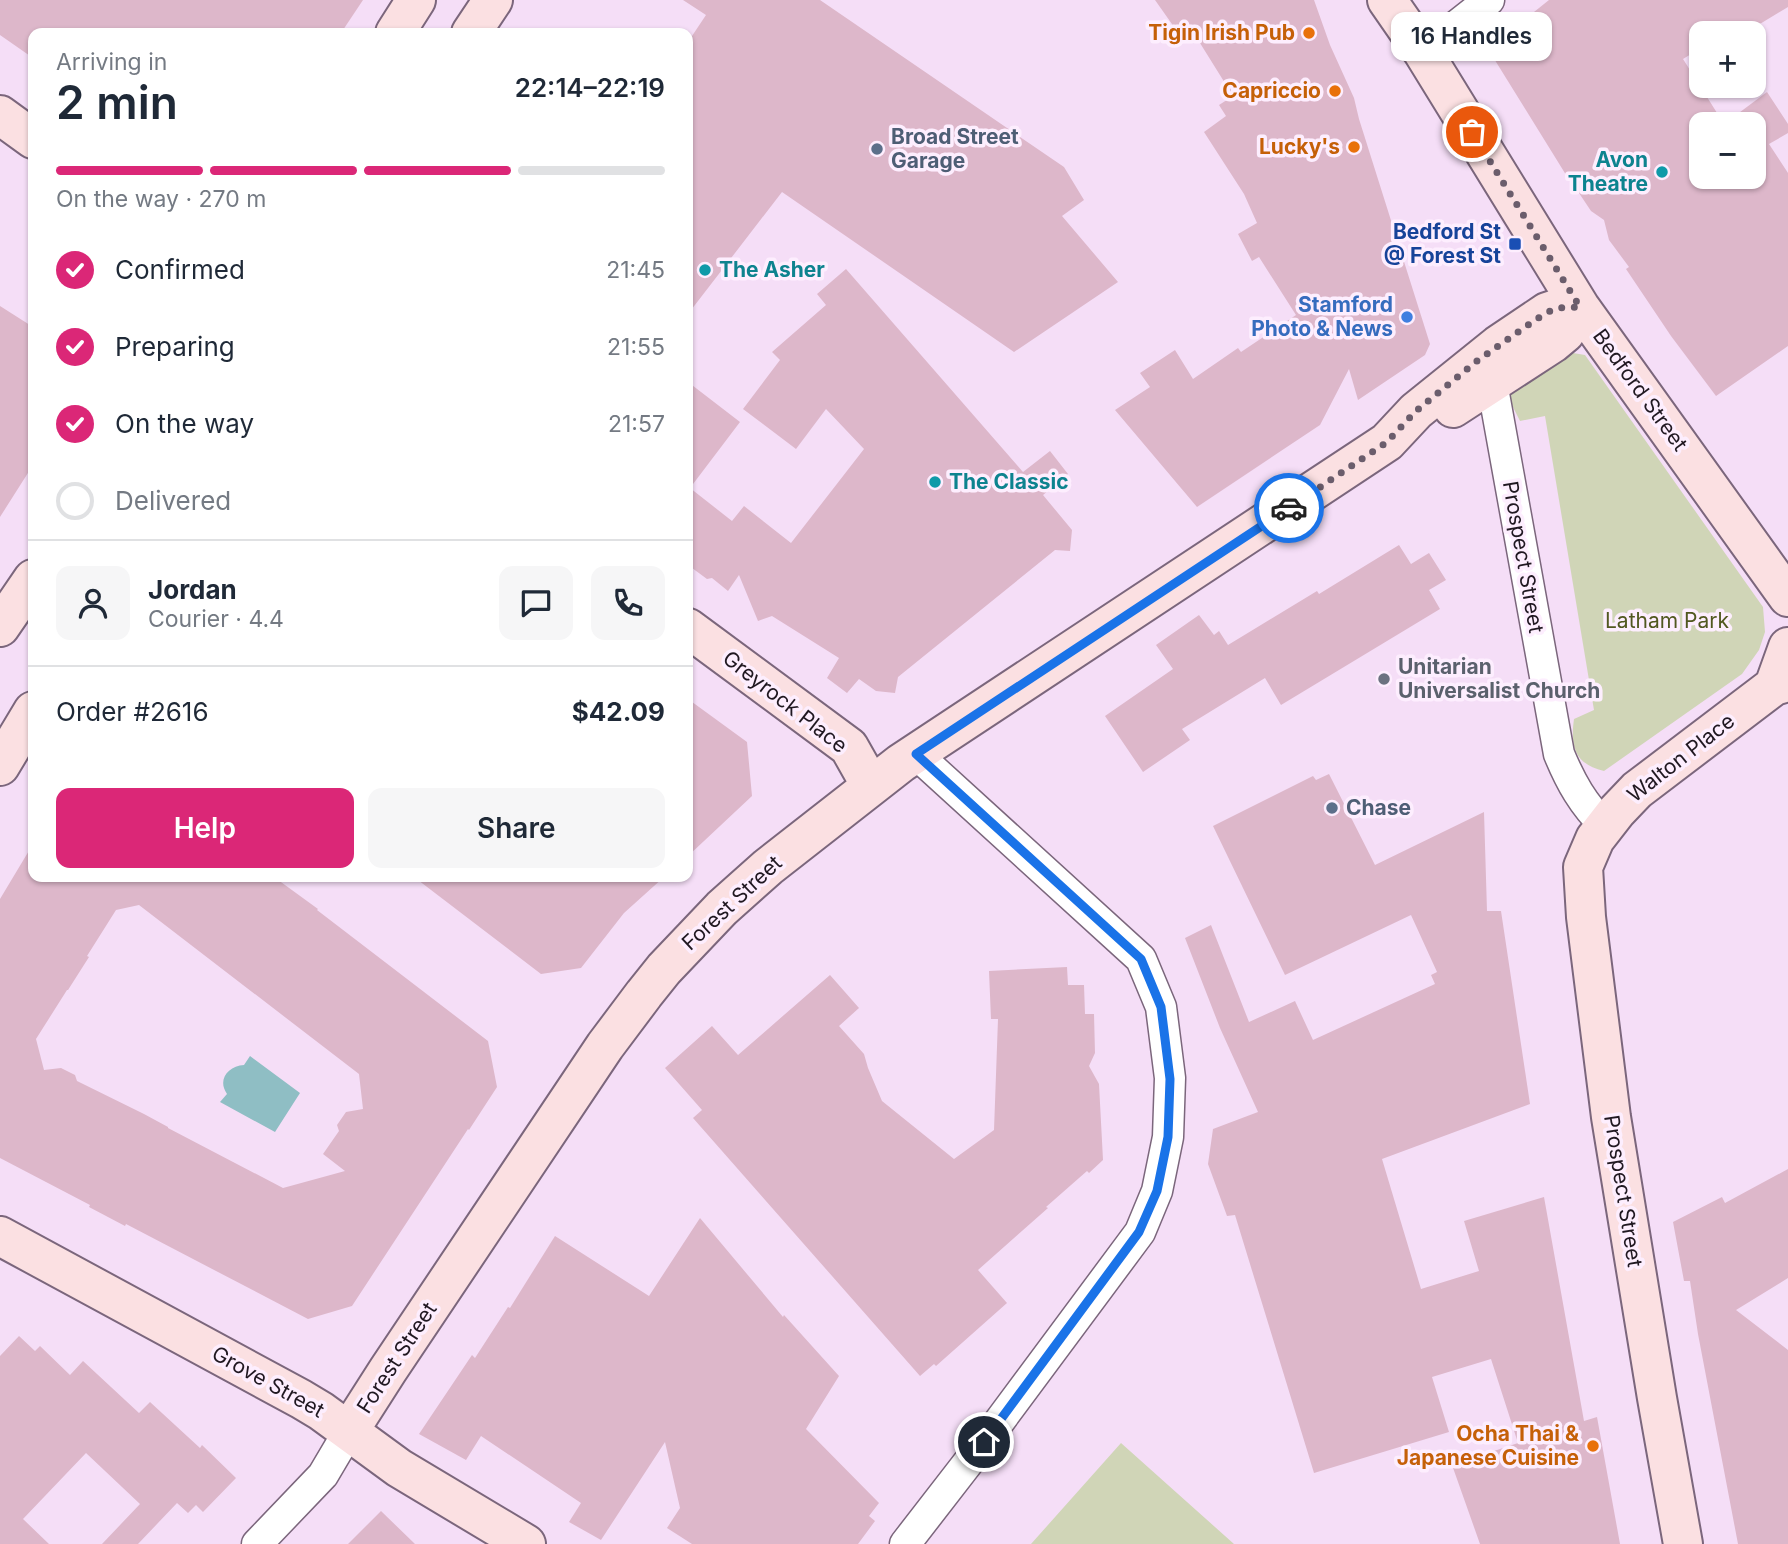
<!DOCTYPE html>
<html lang="en">
<head>
<meta charset="utf-8">
<style>
	body { margin:0; font-family:Inter,sans-serif; background:#f6f6f7; color:#1f2937; height:100vh; display:flex; flex-direction:column; font-size:26px; white-space:nowrap }
	* { box-sizing:border-box; margin:0 }
	p { font-size:23px; color:#747a83 }
	.icon { flex:none; width:38px; height:38px; fill:none; stroke:currentColor; stroke-width:2; stroke-linecap:round; stroke-linejoin:round }
	.map { position:relative; flex:1; overflow:hidden }
	.drawer { position:absolute; left:28px; top:28px; width:665px; height:854px; display:flex; flex-direction:column; background:#fff; border-radius:14px; box-shadow:0 2px 5px #0004 }
	.drawer>* { flex:none }
	.tools { position:absolute; left:1689px; top:21px; display:grid; gap:14px }
	.tools a { display:grid; place-items:center; width:77px; height:77px; border-radius:14px; background:#fff; box-shadow:0 2px 5px #0004; font-size:35px }
	.pin { position:absolute; display:grid; place-items:center; width:60px; height:60px; color:#fff; margin:-30px; border:4px solid #fff; border-radius:50%; box-shadow:0 2px 7px #0007 }
	.courier { position:absolute; display:grid; place-items:center; width:70px; height:70px; margin:-35px; border:5px solid #1a73e8; border-radius:50%; background:#fff; color:#222; box-shadow:0 2px 9px #0007 }
	.bubble { position:absolute; height:49px; border-radius:14px; background:#fff; box-shadow:0 2px 5px #0004; font-size:23px; font-weight:600; line-height:49px; text-align:center }
	.head em { font-style:normal; font-weight:600 }
	.head div { display:flex; flex-direction:column-reverse }
	.head { display:flex; align-items:center; justify-content:space-between; height:119px; padding:0 28px }
	h1 { font-size:46px; font-weight:600; line-height:52px }
	.bar { display:grid; grid-template-columns:repeat(4,1fr); gap:10px 7px; align-content:center; height:84px; padding:0 28px }
	.bar i { height:9px; border-radius:5px; background:#e0e1e3 }
	.bar .current { background:#db2777 }
	.bar p { grid-column:span 4 }
	.line { display:flex; align-items:center; gap:18px; padding:0 28px; border-top:2px solid #e0e1e3 }
	.line div { flex:1 }
	.round { display:grid; place-items:center; flex:none; width:74px; height:74px; border-radius:14px; background:#f6f6f7 }
	ol { padding:0 28px; list-style:none }
	li { display:flex; align-items:center; gap:21px; height:77px }
	li p { margin-inline-start:auto }
	li .icon { padding:7px; border-radius:50%; background:#db2777; color:#fff; stroke-width:4 }
	li:last-child { color:#747a83 }
	li i { width:38px; height:38px; border:4px solid #e0e1e3; border-radius:50% }
	.cta { display:flex; gap:14px; margin-top:auto; padding:14px 28px }
	.cta a { flex:1; height:80px; border-radius:14px; background:#db2777; color:#fff; font-size:28px; font-weight:600; line-height:80px; text-align:center }
	.cta a+a { background:#f6f6f7; color:#1f2937 }
	.map>svg:first-child { display:block }
	.green { fill:#d0d5b7 }
	.water { fill:#8fbec4 }
	.building { fill:#ddb7ca; fill-rule:evenodd }
	.lines { fill:none; stroke-linecap:round; stroke-linejoin:round }
	.street-casing { stroke:#7b667c; stroke-width:33 }
	.secondary-casing { stroke:#7b667c; stroke-width:42 }
	.street { stroke:#fff; stroke-width:30 }
	.secondary { stroke:#fbe0e2; stroke-width:38 }
	.done { stroke:#6b5d6c; stroke-width:7; stroke-dasharray:0 12.6 }
	.route { stroke:#1a73e8; stroke-width:9 }
	.food-dot { fill:#e8710a; stroke:#fdeefe; stroke-width:2.5 }
	.service-dot { fill:#5c6f8a; stroke:#fdeefe; stroke-width:2.5 }
	.culture-dot { fill:#0f9aa8; stroke:#fdeefe; stroke-width:2.5 }
	.transit-dot { fill:#1a4fb4; stroke:#fdeefe; stroke-width:2.5 }
	.shop-dot { fill:#3f7fe0; stroke:#fdeefe; stroke-width:2.5 }
	.worship-dot { fill:#6b7280; stroke:#fdeefe; stroke-width:2.5 }
	.labels { text-anchor:middle; stroke-width:7; stroke-linejoin:round; paint-order:stroke }
	.food-label { font-size:21px; font-weight:bold; fill:#c56008; stroke:#fdeefe; text-anchor:end }
	.service-label { font-size:21px; font-weight:bold; fill:#4e5e75; stroke:#fdeefe; text-anchor:start }
	.culture-label { font-size:21px; font-weight:bold; fill:#0d838f; stroke:#fdeefe; text-anchor:start }
	.transit-label { font-size:21px; font-weight:bold; fill:#164399; stroke:#fdeefe; text-anchor:end }
	.shop-label { font-size:21px; font-weight:bold; fill:#366cbe; stroke:#fdeefe; text-anchor:end }
	.street-label { font-size:21px; fill:#201821; stroke:#fdeefe }
	.park-label { font-size:21px; fill:#515820; stroke:#fdeefe }
	.worship-label { font-size:21px; font-weight:bold; fill:#5b616d; stroke:#fdeefe; text-anchor:start }
</style>
</head>
<body>
<div class="map">
<svg width="1788" height="1544" viewBox="0 0 1788 1544">
	<rect width="100%" height="100%" fill="#f5def7"/>
	<!-- green -->
	<path class="green" d="M1561,351l24,4 178,252 2,25 -6,18 -17,24 -138,97c-29,-7 -34,-24 -30,-52l20,-9 -49,-294 -25,5 -11,-22 7,-19z
		M1121,1443l113,101h-203z"/>
	<!-- water -->
	<path class="water" d="M250,1056l50,37 -25,39 -55,-30 7,-8c-10,-14 1,-28 17,-29z"/>
	<!-- building -->
	<path class="building" d="M0,0h363l-22,33h-308v25l-33,-23z
		M683,0h137l244,167 20,33 -22,16 56,66 -104,70 -232,-160 -94,122v-272l18,-27z
		M1155,0h159l16,45 24,53 5,21 71,225 -5,11 -67,45 -9,-31 -29,56 -123,82 -82,-97 35,-23 -10,-14 35,-23 18,29 45,-31 3,4 55,-37 -37,-58 -7,4 -14,-27 19,-11 -13,-29 -40,-62 22,-16 -7,-11 14,-9 -43,-69 -11,7z
		M1549,0h239v7l-43,26h-44v15l-18,11 41,65 43,-32 21,32v9l-19,11 19,29v173l-72,50 -45,-60 -45,-67 3,-2 -20,-27 -5,-20 -13,-9 -14,-21 -1,1 -88,-142zM1701,124h53v53h-53z
		M846,269l177,203 27,-21 18,23 -25,21 29,35 -2,21 -15,-1 -157,127 -3,16 -19,-2 -17,-12 -12,14 -20,-15 12,-20 -67,-42 -14,5 -19,-46 -11,16 -16,-13 -5,1 -19,-14v-183l52,40 -50,66 42,33 12,-15 47,37 73,-94 -38,-40 -30,40 -53,-40 37,-49 -8,-8 54,-47 -9,-11z
		M0,306l33,21v138l-33,52z
		M1399,545l12,19 18,-11 17,27 -17,10 11,19 -159,96 -16,-27 -83,51 8,11 -47,32 -38,-56 68,-47 -17,-24 43,-30 15,20 5,-4 9,14 89,-54 2,3z
		M688,699l59,43 5,54 -64,60z
		M1329,774l46,91 109,-53 3,99h14l29,193 -148,55 39,130 58,-18 -15,-50 80,-24 40,224 13,-4 23,127h-140l-28,-79 66,-22 -27,-84 -59,18 17,55 -135,41 -79,-258 -8,1 -19,-52 5,-35 45,-17 -38,-84 -35,-90 26,-13 38,97 46,-21 18,39 122,-56 -4,-9 6,-3 -26,-57 -126,60 -72,-149 100,-50 3,4z
		M33,844v33h241l44,32 -1,1 171,131 9,46 -28,43 -1,-1 -116,177 -44,13 -182,-95 -1,2 -36,-19 1,-2 -90,-47v-259zM139,905l220,169 4,35 -17,3 -9,13 2,6 -16,23 22,17 -62,17 -115,-60v-1l-24,-13 -67,-33 -2,-6 -14,-7 -17,2 -8,-31 31,-49h1l21,-33 -2,-1 29,-46z
		M414,877h250l-40,36 -43,55 -40,6z
		M1067,967l1,18h16l1,29h9l1,39 -6,13 10,18 4,76 -14,13 -2,-2 -41,36 2,1 -70,62 29,33 -71,63 -2,-2 -14,12 -227,-258 9,-8 -37,-42 47,-42 26,29 92,-80 29,33 -20,18 25,28 4,14 14,33 72,58 40,-29 4,-111h-7l-2,-48z
		M1788,1169v109l-52,32 52,40v194h-50l-40,-210 -8,-53h-6l-11,-59 49,-25 3,6z
		M700,1218l83,99 1,-2 55,61 -33,53 73,74 -10,13 6,5 -17,23h-166l-25,-16 13,-20 -15,-66 -64,98 -32,-18 12,-19 -100,-67 -15,24 -47,-26 53,-79 3,3 33,-51 2,1 45,-72 94,60z
		M19,1336l16,15 5,-5 30,29 13,-14 56,52 11,-11 50,46 2,-3 34,33 -33,34 -7,-7 -8,8 -11,-10 -39,41h-36l38,-40 -54,-51 -63,66 26,25h-49v-188z
		M381,1511l34,33h-67z"/>
	<g class="lines">
		<!-- street casing -->
		<g class="street-casing">
			<path id="street" d="M1423,52l66,-52
				M1481,367l11,16 67,371c12,29 24,50 46,72
				M257,1544l66,-69 26,-44
				M905,1544l79,-102 156,-210 17,-41 11,-54 2,-59 -9,-71 -20,-48 -225,-205"/>
		</g>
		<!-- secondary casing -->
		<g class="secondary-casing">
			<path id="secondary" d="M1387,0l36,52 157,255 208,290
				M395,33l21,-33
				M471,33l22,-33
				M0,115l33,24
				M1453,408l100,-65 12,-10 15,-26
				M0,627l33,-48
				M688,628l161,119 22,39
				M1774,686l14,-39
				M0,766l33,-55
				M0,1236l301,163 20,12 78,57 127,76
				M349,1431l39,-61 217,-324 39,-52 20,-25 58,-61 46,-41 133,-104 486,-321 29,-31 82,-66 49,-33 12,-4 21,-1
				M1683,1544l-26,-146 -46,-281 -25,-200 -3,-50 12,-28 21,-27 21,-22 137,-104 14,-4"/>
		</g>
		<!-- street -->
		<use href="#street" class="street"/>
		<!-- secondary -->
		<use href="#secondary" class="secondary"/>
	</g>
	<g class="lines">
		<!-- done -->
		<path class="done" d="M1289,508l98,-66 29,-31 61,-50 58,-41 13,-8 11,-4 21,-1 -108,-175"/>
		<!-- route -->
		<path class="route" d="M984,1442l155,-210 18,-41 11,-54 2,-58 -9,-72 -20,-48 -225,-205 373,-246"/>
	</g>
	<!-- markers -->
	<g class="food-dot">
		<circle cx="1309" cy="33" r="7"/>
		<circle cx="1335" cy="91" r="7"/>
		<circle cx="1354" cy="147" r="7"/>
		<circle cx="1593" cy="1446" r="7"/>
	</g>
	<g class="service-dot">
		<circle cx="877" cy="149" r="7"/>
		<circle cx="1332" cy="808" r="7"/>
	</g>
	<g class="culture-dot">
		<circle cx="1662" cy="172" r="7"/>
		<circle cx="705" cy="270" r="7"/>
		<circle cx="935" cy="482" r="7"/>
	</g>
	<rect class="transit-dot" x="1508" y="237" width="14" height="14" rx="3.5"/>
	<circle class="shop-dot" cx="1407" cy="317" r="7"/>
	<circle class="worship-dot" cx="1384" cy="679" r="7"/>
	<g class="labels">
		<!-- food labels -->
		<g class="food-label">
			<text x="1295" y="40">Tigin Irish Pub</text>
			<text x="1321" y="98">Capriccio</text>
			<text x="1340" y="154">Lucky's</text>
			<text x="1579" y="1441">Ocha Thai &amp;<tspan x="1579" dy="24">Japanese Cuisine</tspan></text>
		</g>
		<!-- service labels -->
		<g class="service-label">
			<text x="891" y="144">Broad Street<tspan x="891" dy="24">Garage</tspan></text>
			<text x="1346" y="815">Chase</text>
		</g>
		<!-- culture labels -->
		<g class="culture-label">
			<text x="1648" y="167" text-anchor="end">Avon<tspan x="1648" dy="24">Theatre</tspan></text>
			<text x="719" y="277">The Asher</text>
			<text x="949" y="489">The Classic</text>
		</g>
		<!-- transit labels -->
		<g class="transit-label">
			<text x="1501" y="239">Bedford St<tspan x="1501" dy="24">@ Forest St</tspan></text>
		</g>
		<!-- shop labels -->
		<g class="shop-label">
			<text x="1393" y="312">Stamford<tspan x="1393" dy="24">Photo &amp; News</tspan></text>
		</g>
		<!-- street labels -->
		<g class="street-label">
			<text transform="translate(1640 390) rotate(54)" y="7">Bedford Street</text>
			<text transform="translate(1523 557) rotate(80)" y="7">Prospect Street</text>
			<text transform="translate(785 702) rotate(38)" y="7">Greyrock Place</text>
			<text transform="translate(1681 758) rotate(-38)" y="7">Walton Place</text>
			<text transform="translate(732 903) rotate(-43)" y="7">Forest Street</text>
			<text transform="translate(1623 1191) rotate(81)" y="7">Prospect Street</text>
			<text transform="translate(397 1358) rotate(-57)" y="7">Forest Street</text>
			<text transform="translate(268 1382) rotate(29)" y="7">Grove Street</text>
		</g>
		<!-- park labels -->
		<g class="park-label">
			<text x="1667" y="628">Latham Park</text>
		</g>
		<!-- worship labels -->
		<g class="worship-label">
			<text x="1398" y="674">Unitarian<tspan x="1398" dy="24">Universalist Church</tspan></text>
		</g>
	</g>
</svg>
<div class="tools">
<a>+</a>
<a>−</a>
</div>
<div class="pin" style="left:1472px;top:132px;background:#ea580c"><svg class="icon" aria-label="bag" viewBox="0 0 24 24"><path d="M5 8h14l-1 12H6zM9 8a3 3 0 0 1 6 0"/></svg></div>
<div class="pin" style="left:984px;top:1442px;background:#1f2937"><svg class="icon" aria-label="home" viewBox="0 0 24 24"><path d="M3 11l9-7 9 7M6 9v11h12V9"/></svg></div>
<div class="courier" style="left:1289px;top:508px"><svg class="icon" aria-label="car" viewBox="0 0 24 24"><path d="M5 17H2v-5l4-1 3-4h7l3 4 3 1v5h-3M9 17h6M6 11h13"/><circle cx="7" cy="17" r="2"/><circle cx="17" cy="17" r="2"/></svg></div>
<div class="bubble" style="left:1391px;top:12px;width:161px">16 Handles</div>
<section class="drawer">
<div class="head"><div><h1>2 min</h1><p>Arriving in</p></div><em>22:14–22:19</em></div>
<div class="bar"><i class="current"></i><i class="current"></i><i class="current"></i><i></i><p>On the way · 270 m</p></div>
<ol>
<li><svg class="icon" aria-label="check" viewBox="0 0 24 24"><path d="M5 12l5 5 9-10"/></svg>Confirmed<p>21:45</p></li>
<li><svg class="icon" aria-label="check" viewBox="0 0 24 24"><path d="M5 12l5 5 9-10"/></svg>Preparing<p>21:55</p></li>
<li><svg class="icon" aria-label="check" viewBox="0 0 24 24"><path d="M5 12l5 5 9-10"/></svg>On the way<p>21:57</p></li>
<li><i></i>Delivered</li>
</ol>
<div class="line" style="height:126px"><a class="round"><svg class="icon" aria-label="person" viewBox="0 0 24 24"><circle cx="12" cy="8" r="4"/><path d="M4 21q1-7 8-7t8 7"/></svg></a><div><b>Jordan</b><p>Courier · 4.4</p></div><a class="round"><svg class="icon" aria-label="chat" viewBox="0 0 24 24"><path d="M4 5h16v11H9l-5 4z"/></svg></a><a class="round"><svg class="icon" aria-label="phone" viewBox="0 0 24 24"><path d="M5 4h4l2 5-3 2q2 4 5 5l2-3 5 2v4C11 20 4 13 5 4z"/></svg></a></div>
<div class="line" style="height:91px"><div>Order #2616</div><b>$42.09</b></div>
<div class="cta"><a>Help</a><a>Share</a></div>
</section>
</div>
</body>
</html>
